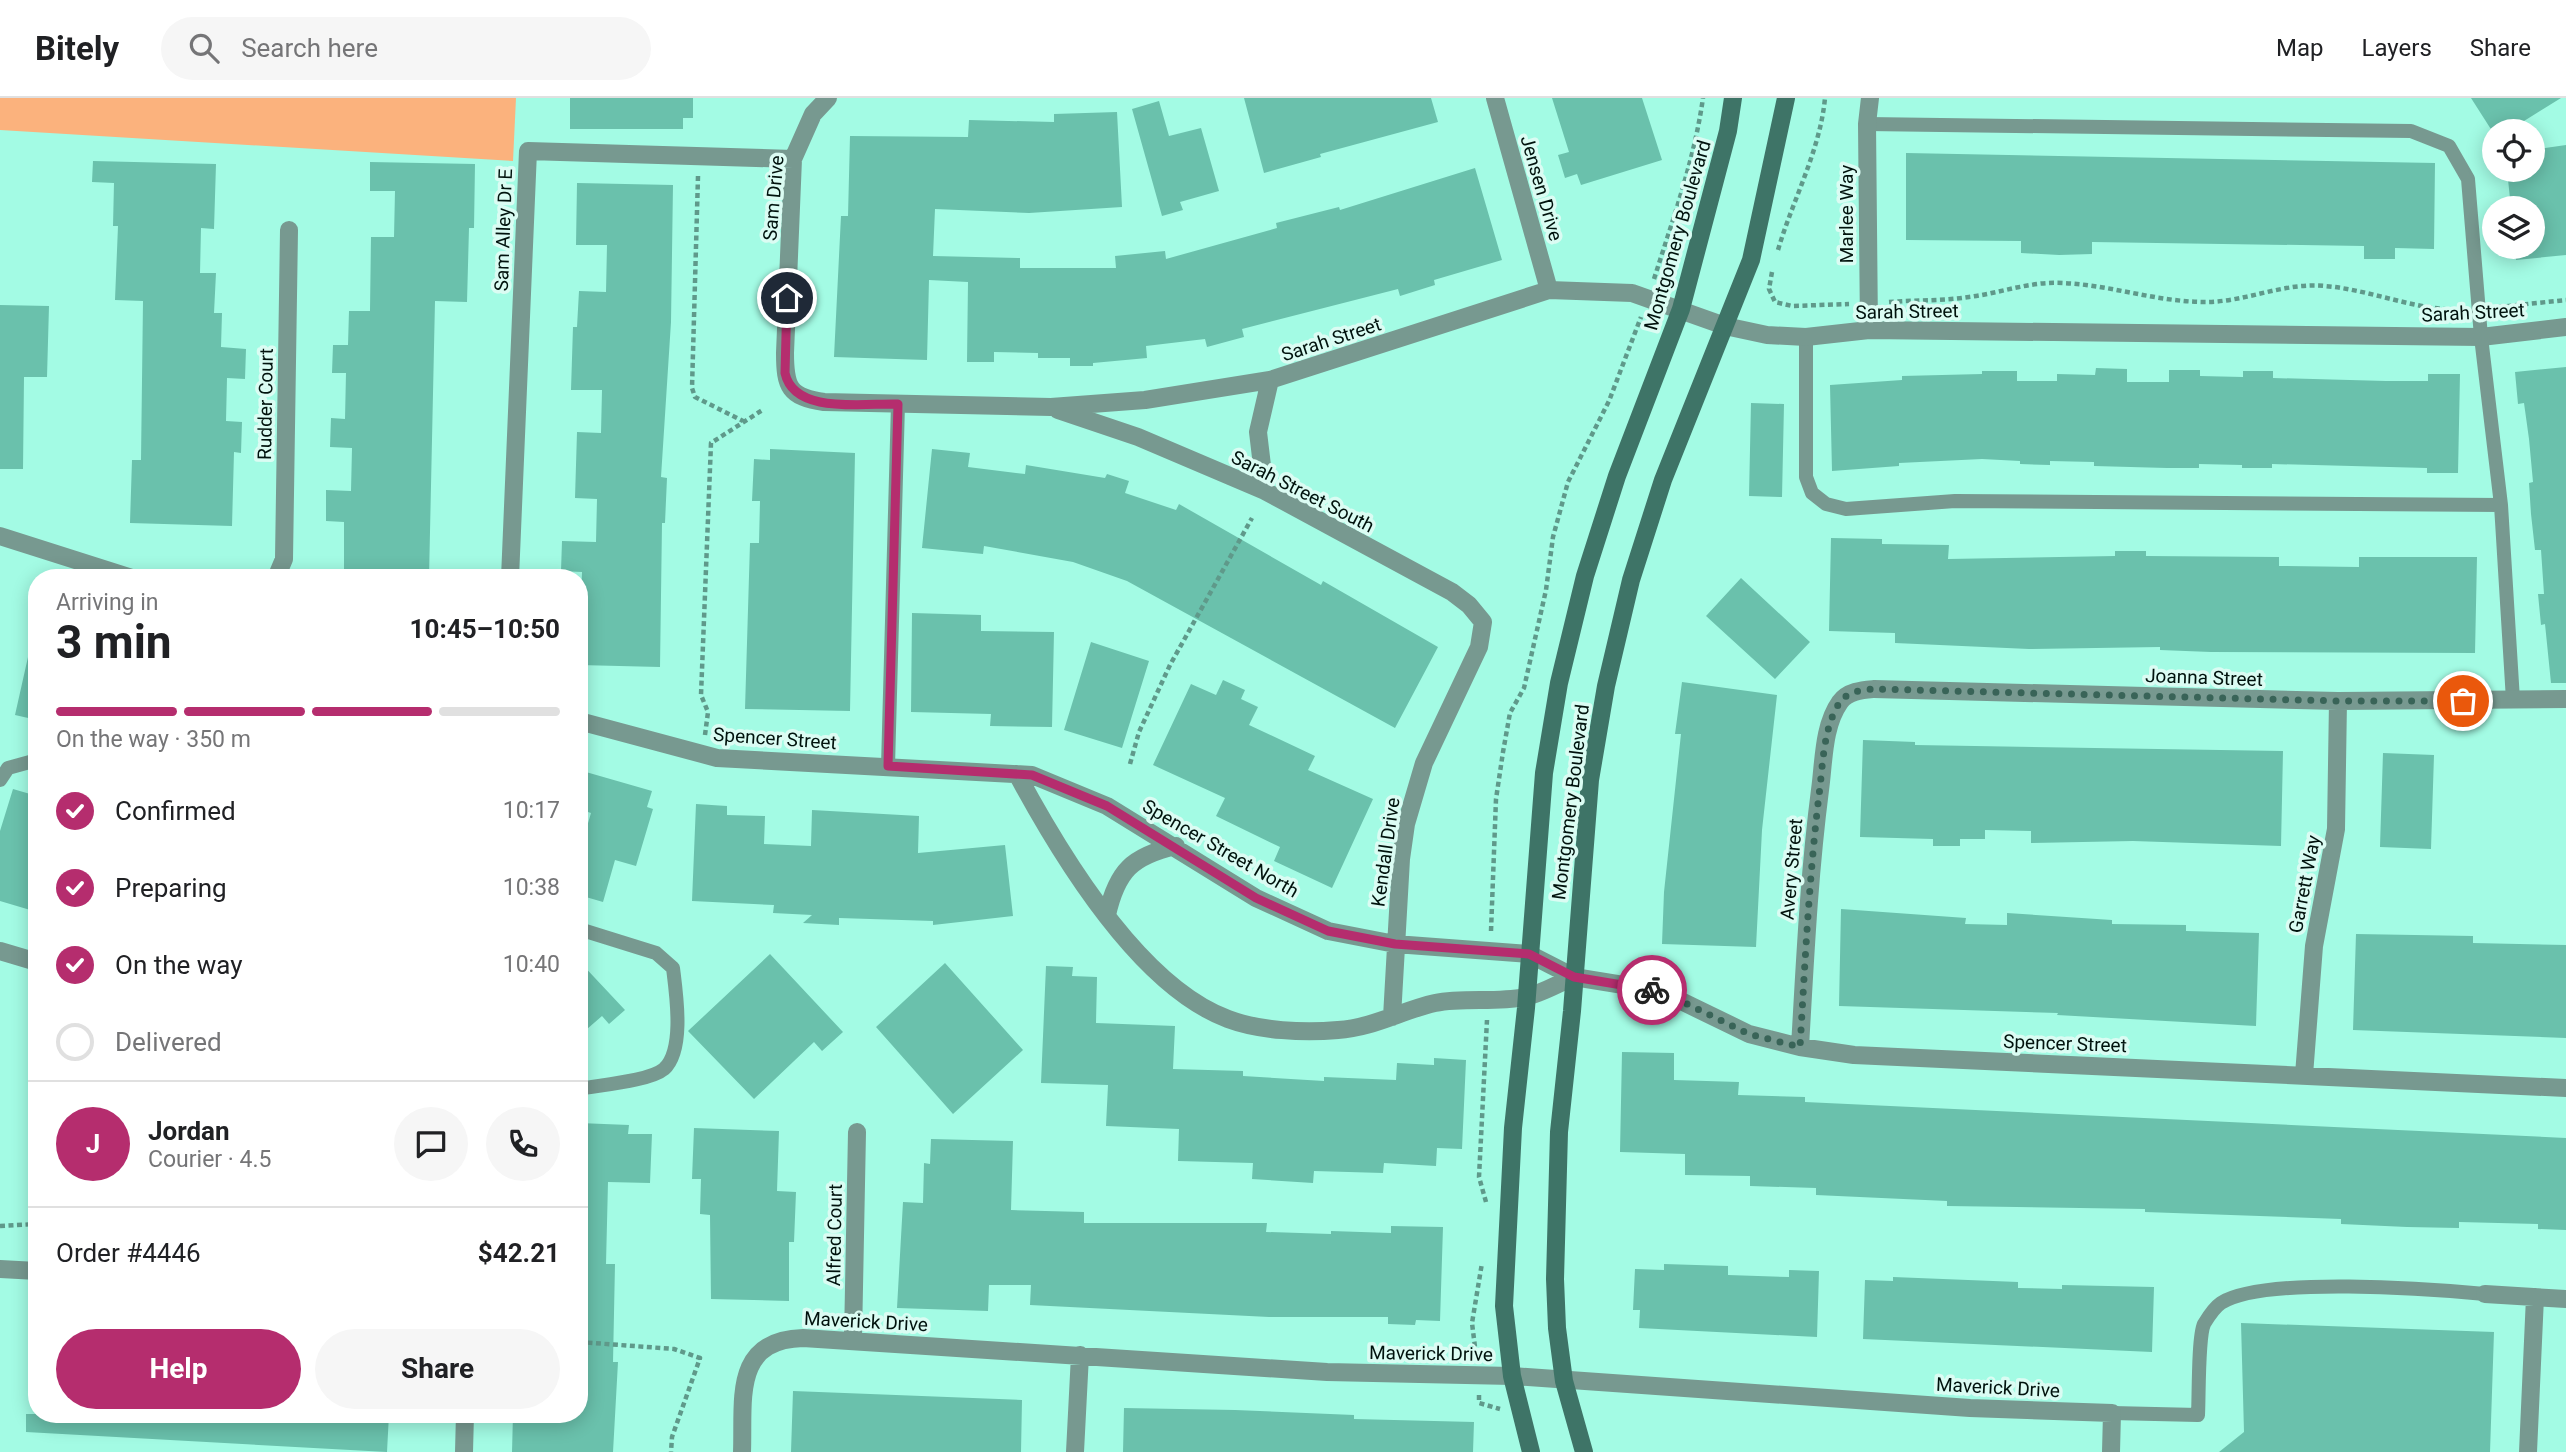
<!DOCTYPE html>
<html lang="en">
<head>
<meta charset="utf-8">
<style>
	body { margin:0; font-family:Roboto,sans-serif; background:#f6f6f6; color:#202124; height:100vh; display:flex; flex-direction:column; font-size:26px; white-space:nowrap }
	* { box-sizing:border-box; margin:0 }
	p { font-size:23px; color:#757577 }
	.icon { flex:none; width:38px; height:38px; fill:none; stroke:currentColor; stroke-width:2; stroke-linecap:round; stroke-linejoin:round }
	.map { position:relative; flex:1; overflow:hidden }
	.panel { position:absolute; left:28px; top:471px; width:560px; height:854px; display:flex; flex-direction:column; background:#fff; border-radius:28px; box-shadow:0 4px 18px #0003 }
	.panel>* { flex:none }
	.buttons { position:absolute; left:2482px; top:21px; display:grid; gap:14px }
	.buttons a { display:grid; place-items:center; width:63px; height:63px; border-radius:50%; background:#fff; box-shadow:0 4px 18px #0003; font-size:35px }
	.pin { position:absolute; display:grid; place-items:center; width:60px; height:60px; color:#fff; margin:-30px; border:4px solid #fff; border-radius:50%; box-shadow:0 2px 7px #0007 }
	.courier { position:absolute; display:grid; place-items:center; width:70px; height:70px; margin:-35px; border:5px solid #b52d6e; border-radius:50%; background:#fff; color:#222; box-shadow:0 2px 9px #0007 }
	.overview em { font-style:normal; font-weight:700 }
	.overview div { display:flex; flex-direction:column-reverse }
	.overview { display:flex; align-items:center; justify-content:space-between; height:119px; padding:0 28px }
	h1 { font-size:46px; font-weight:700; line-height:52px }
	.bar { display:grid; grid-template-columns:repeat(4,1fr); gap:10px 7px; align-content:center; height:84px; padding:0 28px }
	.bar i { height:9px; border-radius:5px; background:#e0e0e0 }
	.bar .on { background:#b52d6e }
	.bar p { grid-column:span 4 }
	.line { display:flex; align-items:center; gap:18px; padding:0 28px; border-top:2px solid #e0e0e0 }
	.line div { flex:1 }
	.round { display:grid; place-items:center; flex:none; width:74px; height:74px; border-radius:37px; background:#f6f6f6 }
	ol { padding:0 28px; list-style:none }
	li { display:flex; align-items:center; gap:21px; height:77px }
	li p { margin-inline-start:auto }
	li .icon { padding:7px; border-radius:50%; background:#b52d6e; color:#fff; stroke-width:4 }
	li:last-child { color:#757577 }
	li i { width:38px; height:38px; border:4px solid #e0e0e0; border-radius:50% }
	.button { display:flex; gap:14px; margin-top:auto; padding:14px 28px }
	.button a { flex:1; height:80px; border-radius:42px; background:#b52d6e; color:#fff; font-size:28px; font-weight:700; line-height:80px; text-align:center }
	.button a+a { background:#f6f6f6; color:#202124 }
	header { display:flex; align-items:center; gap:42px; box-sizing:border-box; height:98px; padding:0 35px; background:#fff; border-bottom:2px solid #e0e0e0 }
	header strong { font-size:33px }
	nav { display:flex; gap:38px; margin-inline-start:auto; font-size:24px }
	.search { width:490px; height:63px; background:#f6f6f6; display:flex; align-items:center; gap:18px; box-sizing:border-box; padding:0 24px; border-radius:38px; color:#757577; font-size:26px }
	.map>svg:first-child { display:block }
	.green { fill:#fbb27d }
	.building { fill:#6ac1ac }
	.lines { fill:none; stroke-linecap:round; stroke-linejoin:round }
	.path { stroke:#5f998a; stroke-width:4.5; stroke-dasharray:5 3.5; stroke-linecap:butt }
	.lane { stroke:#779990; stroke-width:14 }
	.street { stroke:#779990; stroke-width:18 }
	.secondary { stroke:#3e7467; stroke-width:18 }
	.done { stroke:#396458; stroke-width:7; stroke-dasharray:0 12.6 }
	.route { stroke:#b52d6e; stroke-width:9 }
	.labels { text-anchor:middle; stroke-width:7; stroke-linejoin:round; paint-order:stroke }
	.street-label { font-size:19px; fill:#00120d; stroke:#dbfcf3 }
</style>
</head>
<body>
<header>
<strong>Bitely</strong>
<div class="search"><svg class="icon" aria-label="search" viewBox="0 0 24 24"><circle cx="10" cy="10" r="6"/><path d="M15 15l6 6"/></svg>Search here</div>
<nav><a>Map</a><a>Layers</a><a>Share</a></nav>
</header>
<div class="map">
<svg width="2566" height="1354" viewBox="0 0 2566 1354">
	<rect width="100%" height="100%" fill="#a3fbe4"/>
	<!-- green -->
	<path class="green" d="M0,0h516l-3,63 -513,-31z"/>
	<!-- building -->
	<path class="building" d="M570,0h123v20h-10v11h-113z
		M1244,0h187l7,24 -118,32 1,3 -57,16z
		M1552,0h90l20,62 -81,25 -4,-11 -12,4 -7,-23 11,-3z
		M2471,0h90l-53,33 -14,3z
		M1159,3l10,35 32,-8 18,63 -39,11 3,8 -21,6 -30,-107z
		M1117,14l5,95 -93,6 -94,-4 -2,47 87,2v10h96l-1,-12 50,-5 1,8 111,-31 -1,-5 63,-16 1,3 135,-42 27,92 -68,20 1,5 -35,11 -2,-7 -156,40 2,8 -37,10 -2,-8 -59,7 1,12 -54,5v3h-23v-8h-32v-5l-44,-1v10h-27l1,-80 -39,-2 -2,80 -93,-3 7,-141h7l2,-80 118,1 1,-17 85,2v-8z
		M2566,47v110l-50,5 -1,-13h17v-39h-21l-4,-38h25v-20z
		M1906,55l529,10 -1,86 -39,-1v11h-31v-13l-272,-4v12l-33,1 -38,-2v-12l-115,-1z
		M93,63l123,3 -2,65 -13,-1 -1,45h16l-2,40h8l-1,34 25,2 -1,30 -18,-1 -1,43 16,1 -1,31 -7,-1 -2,74 -102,-3 2,-63h9l2,-159 -28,-1 3,-74h-5l1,-43 -22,-1z
		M370,64l105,2 -1,64h-5l-2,74 -32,-1 -6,277h-85v-56l-18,-1v-31l25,1 1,-43 -22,-1 1,-29 14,1 1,-46h-14l1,-28h15l1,-34h21l1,-74h23l1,-46h-25z
		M577,85l96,2 -2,137 -10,155 6,1 -2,45h-3l-2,144 -81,-2 3,-93 -21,-1 1,-30 34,1 1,-43 -22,-1 2,-66 24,1 1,-43h-31l2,-63h4l2,-36 27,1 1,-47h-31z
		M0,207l49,1 -2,71h-23l-1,92h-23z
		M2566,269v316h-15l-6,-59 -4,1 -3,-31h6l-3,-44h-6l-4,-36 -2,-31 4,-1 -4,-43 -5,-36 -6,1 -3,-32z
		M2096,270l31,1v13h42v-12h31v6l43,1v-6h30v7l113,3h42v-7h32l-2,99h-31v-5l-155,-4v4h-30v-3l-43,-1v4h-32l-73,-2v-4l-44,-1v4l-30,-1v-3l-38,-2 -83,4v3l-67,5 -2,-86 72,-5v-4l80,-2v-3h35v10h40v-7l38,1z
		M1751,305l33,1 -2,93 -33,-1z
		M770,351l85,4 -5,258 -105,-2 5,-166h9l1,-42h-8l2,-42 16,1z
		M932,351l38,4 -2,14 57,7 1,-9 79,13 2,-4 22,7 -4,12 51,17 3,-6 142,81 2,-4 115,66 -43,81 -268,-147 -54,-19 -89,-16 -1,8 -61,-6z
		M1831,440l51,1v5l67,1 -1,14 167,-3v-5h31v5l133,1v9l80,1v-10h118l-2,96 -264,-1 -51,-2v-3l-131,2 -134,-6v-10l-66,-2z
		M1741,480l69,64 -35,37 -69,-63z
		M912,515l69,2v16l73,1 -2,95 -62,-1 1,-12 -80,-2z
		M1091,544l58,19 -27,87 -58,-18z
		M28,559l9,1v62l-22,-5z
		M1223,582l22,10 -4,9 17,8 -9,18 66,31 -7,14 65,29 -41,89 -58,-27 6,-14 -64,-31 9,-18 -72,-33 38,-81 25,11z
		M1682,584l95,13 -15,135 -6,117 -94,-3 2,-52 17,-158h-6z
		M1863,642l52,2v3l368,6 -2,95 -148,-5 -102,2v-12l-46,-1v9h-25v7h-27v-7l-73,-2z
		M2383,655l51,2 -3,94 -51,-2z
		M579,672l73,21 -5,16 6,2 -17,57 -21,-6 -12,42 -24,-7v-41l12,-41 -12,-4z
		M13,691l24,7v116l-37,-11v-70z
		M696,706l31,2v9l38,1 -1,28 47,2 1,-36 107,6 -1,37 87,-8 8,71 -80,9v-4l-94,-3v7l-36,-2 9,-8 -39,-2 1,-8 -82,-4z
		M1841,811l125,9 -1,6 42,1v-12l105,7v4l74,1v6l73,2 -3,93 -199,-11 1,-2 -219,-7z
		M2356,836l117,2v7l93,2v93l-213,-8z
		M770,856l73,78 -21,19 -8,-9 -60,57 -66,-68z
		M579,863l46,49 -16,14 -7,-8 -23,20z
		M945,865l78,87 -70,64 -77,-87z
		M1046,868l27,1 -1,9 25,1 -1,46 79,3 -2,43 70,2v5l81,5v-4l72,3 1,-17 37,2v-7l32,2 -4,89 -25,-1 -1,18 -52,-3 -1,10 -69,-2 -1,12 -61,-4 1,-16 -75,-2 1,-32 -73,-3 2,-41 -67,-2z
		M1622,954l52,1v27l65,2 -1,13 67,2v5l761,36v92l-28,-1v-5l-79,-2v6l-52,-1 -66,-3v-5l-196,-7v-3l-198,-3v-5l-131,-6v-7l-66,-2v-10l-65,-1v-21l-65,-2z
		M579,1025l50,2 -1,9h24l-2,49 -42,-1 -2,82h9l-2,98h5l-5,90h-101l1,-38h66z
		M694,1030l85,3 -2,60 19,1 -2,50h-5v59l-78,-2 -1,-84 -10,-1 1,-35h-9z
		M931,1041l82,2 -2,69 73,2v11h183l-1,9 65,2v-3l60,2v-7l52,1 -3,94 -24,-1 -1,5 -27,-1v-7h-119l-239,-12 1,-20h-42l-1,26 -91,-3 6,-106 20,1 1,-40 6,1z
		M1664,1166l64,2v9l61,2v-7l30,1 -2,66 -178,-9 1,-18h-7l2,-41 29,1z
		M1893,1179l125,5v6l44,1v-4l92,2 -2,65 -289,-13 2,-59 28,1z
		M2241,1225l253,9 -4,120h-271l25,-20z
		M793,1293l229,9 -1,52h-230z
		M1124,1310l111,2 119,5v4l120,3 -1,30h-350z
		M26,1316h363l-2,38 -361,-20z"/>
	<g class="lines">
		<!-- path -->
		<path class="path" d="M698,78l-6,212 3,9 48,24
			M1778,152c15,-51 42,-99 47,-152
			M1772,174l-3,17 6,13 17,4 57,-2
			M1654,181c19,-60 40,-118 49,-181
			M1889,204c26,-2 54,-1 80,-5 32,-4 61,-16 94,-14 48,2 94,19 142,19 41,0 79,-20 120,-16 47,4 89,24 136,24
			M2498,209l68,-7
			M705,637l3,-23 -7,-17 10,-252 53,-34
			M1130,666l9,-32 31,-67 82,-147
			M1491,833l5,-132 7,-47 7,-39 14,-25 22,-98 7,-53 15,-55 41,-81 32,-84
			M1486,1104l-7,-25 8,-157
			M0,1128l37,-2
			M579,1244l95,7 26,9 -28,79 -1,15
			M1476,1257l-4,-32 10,-60
			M1479,1297v8l21,6"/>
		<!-- lane -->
		<path class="lane" d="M1867,26l544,7 38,15 19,33 13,158 20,168 12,195
			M1806,239v140l6,16 14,11 20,5 109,-8 546,4
			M888,668l10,-362
			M0,682l8,-12 29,-8
			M579,831l77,24 17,15c3,25 12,82 -9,101 -14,12 -65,16 -85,20
			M2112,1315l86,2c1,-18 0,-78 6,-91 3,-5 11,-17 17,-21 42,-27 211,-14 264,-9"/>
		<!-- street -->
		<path class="street" d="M828,0l-15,16 -20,45 -8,194c0,34 4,44 39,49l227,5 94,-7 125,-20 279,-90 83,3 93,33 42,9 39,2 63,-7 612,7 85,-10
			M1495,0l54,192
			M1869,232l-2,-206 3,-26
			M1058,312l80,27 127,54 187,101 17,13 14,17 -4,25 -55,116 -18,61 -5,35 -9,158
			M1265,393l-7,-59 12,-52
			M0,438l132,42
			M276,480l8,-19 5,-329
			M510,480l18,-427 265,8
			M579,623l138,37 315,17 75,31 149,92 72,33 67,13 134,10 45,23 74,12 29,10 72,35 51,13 54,8 712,33
			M1017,676c43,80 122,212 211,245 32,12 76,14 110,11 34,-2 65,-20 97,-27 29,-6 61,0 90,-6 16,-3 34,-14 49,-20
			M1107,817c10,-44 25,-59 69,-69
			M0,853l37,11
			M1800,949c5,-86 9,-172 20,-257 4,-29 3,-64 20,-88 8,-11 23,-12 34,-13l464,12 228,-2
			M2304,977l10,-129 22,-117 2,-128
			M0,1171l37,2
			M2485,1196l81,5
			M853,1241l4,-207
			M464,1354l1,-38
			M742,1354c2,-52 -10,-112 61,-114l524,34 185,4 458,32 142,5 -1,39
			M1075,1354l5,-97
			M2528,1354l7,-155"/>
		<!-- secondary -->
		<path class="secondary" d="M1531,1354l-19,-76 -8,-70 9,-178 13,-120 18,-235 15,-90 26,-107 32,-100 64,-167 47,-178 5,-33
			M1584,1354l-20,-71 -7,-53 -2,-49 4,-147 13,-121 18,-231 16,-94 25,-106 32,-100 88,-220 35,-162"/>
	</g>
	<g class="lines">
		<!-- done -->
		<path class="done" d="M1652,892l25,9 72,35 51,13c5,-84 9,-168 19,-252 4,-30 4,-68 21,-93 8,-11 23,-12 34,-13l464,12h125"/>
		<!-- route -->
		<path class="route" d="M787,200l-2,75c9,42 79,30 113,31l-10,362 144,9 75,31 149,92 72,33 67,13 134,10 45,23 78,13"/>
	</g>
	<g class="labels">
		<!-- street labels -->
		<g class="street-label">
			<text transform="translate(1542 90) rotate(74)" y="7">Jensen Drive</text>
			<text transform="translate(773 100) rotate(-85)" y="7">Sam Drive</text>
			<text transform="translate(1846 116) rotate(-90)" y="7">Marlee Way</text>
			<text transform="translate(503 132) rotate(-88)" y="7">Sam Alley Dr E</text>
			<text transform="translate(1677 137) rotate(-74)" y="7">Montgomery Boulevard</text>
			<text transform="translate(1907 213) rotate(-1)" y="7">Sarah Street</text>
			<text transform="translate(2473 214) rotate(-3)" y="7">Sarah Street</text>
			<text transform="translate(1331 241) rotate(-18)" y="7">Sarah Street</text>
			<text transform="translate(265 306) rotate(-89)" y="7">Rudder Court</text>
			<text transform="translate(1303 393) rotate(27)" y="7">Sarah Street South</text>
			<text transform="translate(2204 579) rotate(2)" y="7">Joanna Street</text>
			<text transform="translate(775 640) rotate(4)" y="7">Spencer Street</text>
			<text transform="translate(1570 704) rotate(-83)" y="7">Montgomery Boulevard</text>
			<text transform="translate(1221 750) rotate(30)" y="7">Spencer Street North</text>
			<text transform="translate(1385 754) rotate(-82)" y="7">Kendall Drive</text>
			<text transform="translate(1791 771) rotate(-85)" y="7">Avery Street</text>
			<text transform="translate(2304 786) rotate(-79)" y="7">Garrett Way</text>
			<text transform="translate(2065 945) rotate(2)" y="7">Spencer Street</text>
			<text transform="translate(834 1137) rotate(-89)" y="7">Alfred Court</text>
			<text transform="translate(866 1223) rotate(3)" y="7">Maverick Drive</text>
			<text transform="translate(1431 1255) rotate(1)" y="7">Maverick Drive</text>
			<text transform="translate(1998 1289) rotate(3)" y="7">Maverick Drive</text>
		</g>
	</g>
</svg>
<div class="buttons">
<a><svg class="icon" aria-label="locate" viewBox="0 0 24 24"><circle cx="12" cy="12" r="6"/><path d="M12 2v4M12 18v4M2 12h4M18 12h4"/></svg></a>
<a><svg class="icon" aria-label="layers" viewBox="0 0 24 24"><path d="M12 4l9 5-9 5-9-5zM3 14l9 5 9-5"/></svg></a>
</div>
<div class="pin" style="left:2463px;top:603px;background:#ea580c"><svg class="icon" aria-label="bag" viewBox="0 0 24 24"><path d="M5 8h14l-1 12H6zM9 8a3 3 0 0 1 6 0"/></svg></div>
<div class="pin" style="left:787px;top:200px;background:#1f2937"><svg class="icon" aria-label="home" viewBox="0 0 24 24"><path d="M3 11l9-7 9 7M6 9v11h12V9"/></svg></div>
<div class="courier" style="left:1652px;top:892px"><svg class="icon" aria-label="bike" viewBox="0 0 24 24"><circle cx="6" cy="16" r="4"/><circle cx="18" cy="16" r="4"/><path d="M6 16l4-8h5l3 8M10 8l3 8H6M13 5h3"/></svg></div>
<section class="panel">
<div class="overview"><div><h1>3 min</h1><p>Arriving in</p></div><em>10:45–10:50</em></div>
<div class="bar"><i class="on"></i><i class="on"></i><i class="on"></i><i></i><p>On the way · 350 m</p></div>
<ol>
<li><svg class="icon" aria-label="check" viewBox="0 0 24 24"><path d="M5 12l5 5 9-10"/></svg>Confirmed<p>10:17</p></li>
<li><svg class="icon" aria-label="check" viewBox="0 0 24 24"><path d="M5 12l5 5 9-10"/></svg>Preparing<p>10:38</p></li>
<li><svg class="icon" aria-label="check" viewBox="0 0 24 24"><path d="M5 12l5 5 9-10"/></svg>On the way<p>10:40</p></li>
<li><i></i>Delivered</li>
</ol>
<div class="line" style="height:126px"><b class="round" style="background:#b52d6e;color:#fff">J</b><div><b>Jordan</b><p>Courier · 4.5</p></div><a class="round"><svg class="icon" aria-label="chat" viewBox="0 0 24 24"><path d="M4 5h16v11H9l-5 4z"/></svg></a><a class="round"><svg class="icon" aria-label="phone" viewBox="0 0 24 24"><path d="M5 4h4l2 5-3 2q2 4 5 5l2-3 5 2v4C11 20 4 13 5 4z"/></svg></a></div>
<div class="line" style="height:91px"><div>Order #4446</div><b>$42.21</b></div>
<div class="button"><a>Help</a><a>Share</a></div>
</section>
</div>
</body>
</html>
